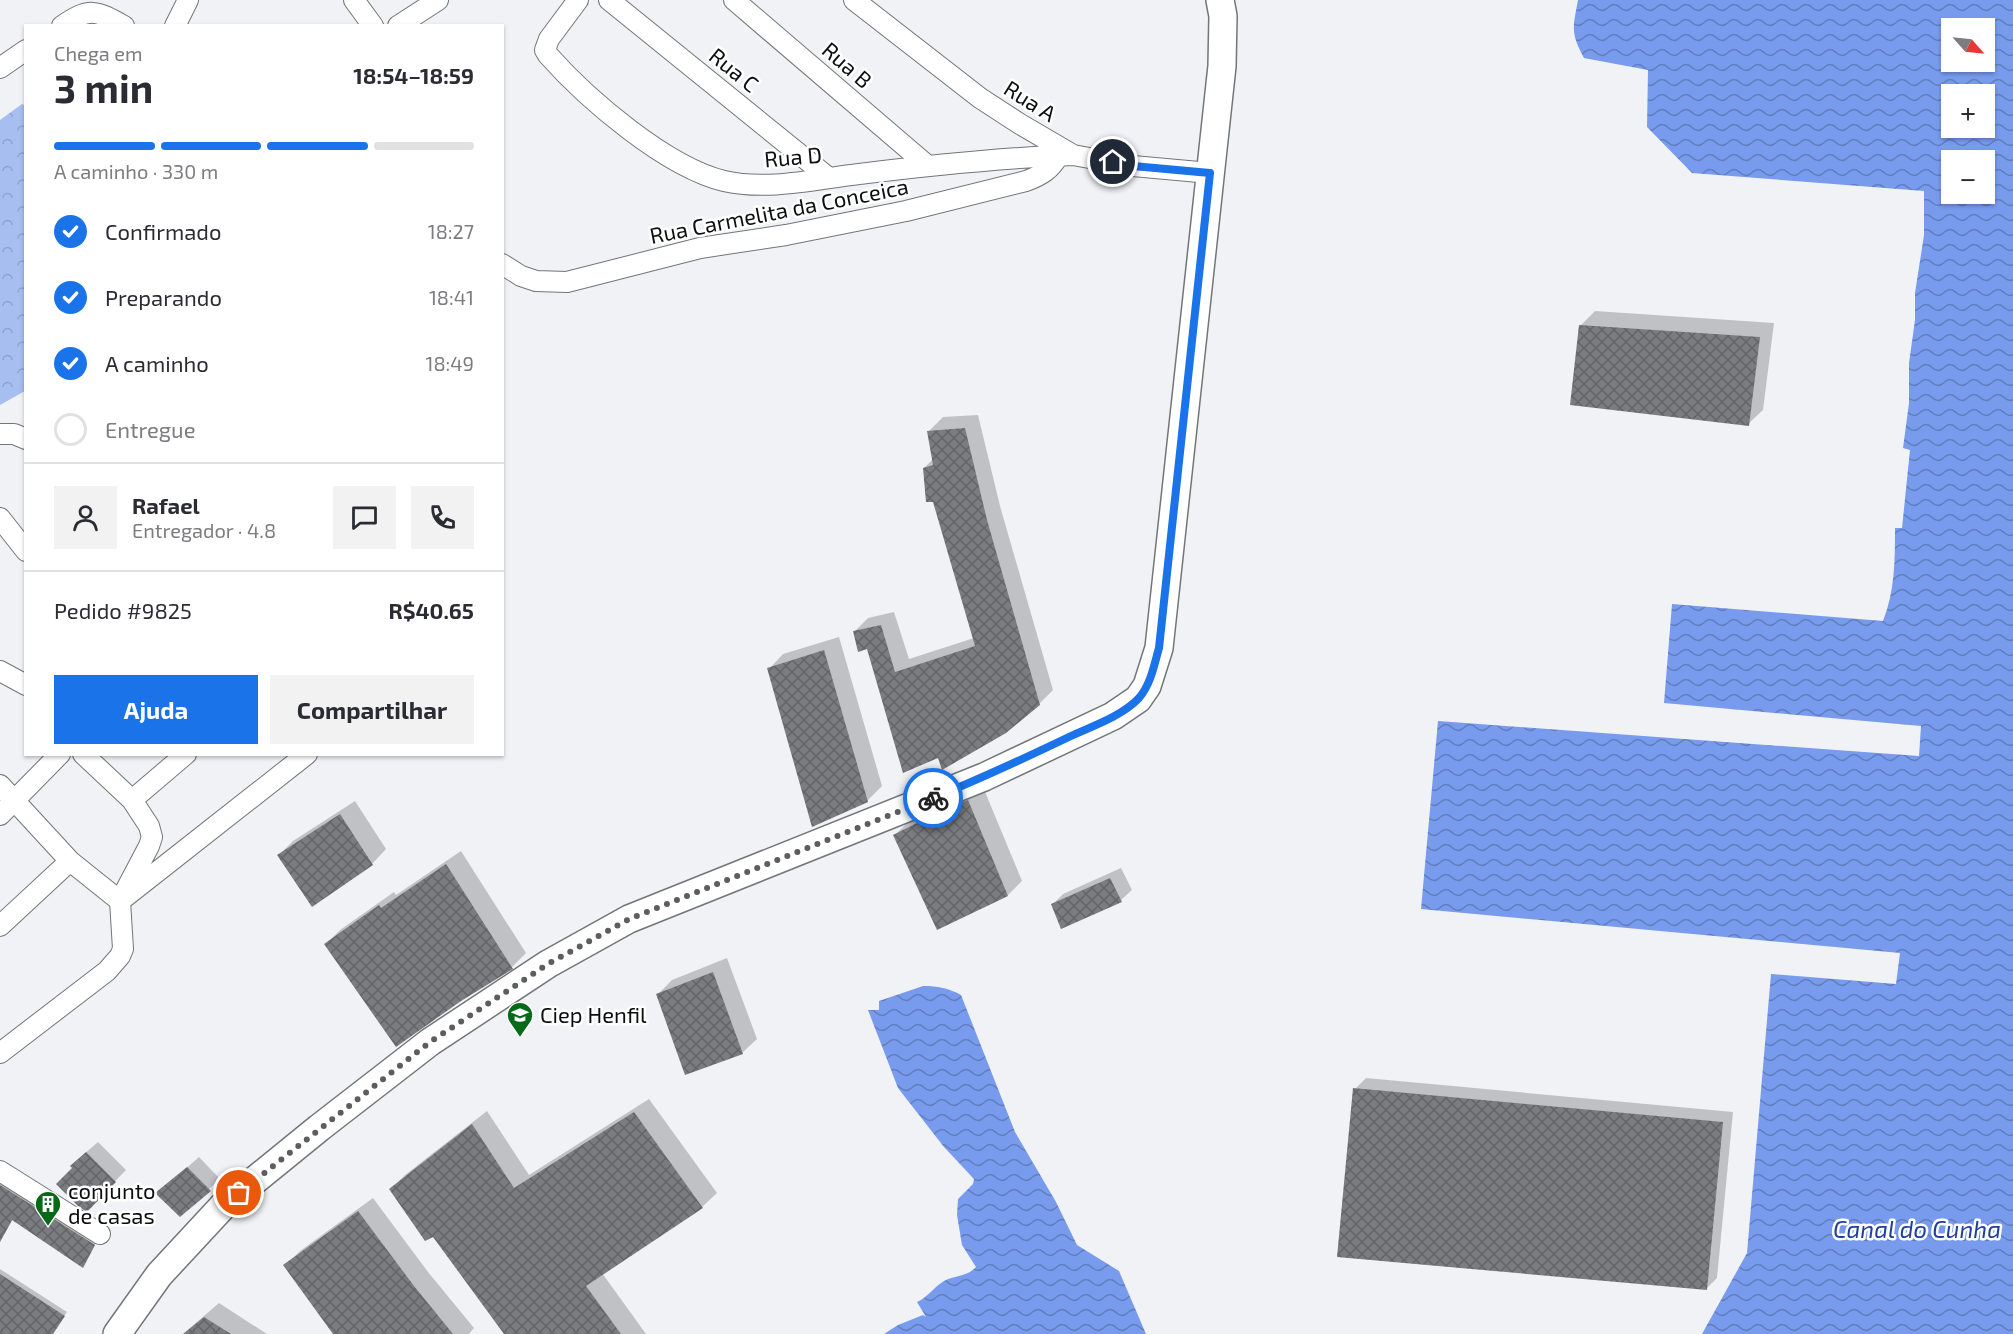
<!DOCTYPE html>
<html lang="pt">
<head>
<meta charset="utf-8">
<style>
	body { margin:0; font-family:"Exo 2",sans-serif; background:#f2f2f3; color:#2b2b33; height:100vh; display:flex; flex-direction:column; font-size:22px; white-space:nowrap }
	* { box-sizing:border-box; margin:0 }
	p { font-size:20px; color:#7c7c81 }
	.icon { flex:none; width:33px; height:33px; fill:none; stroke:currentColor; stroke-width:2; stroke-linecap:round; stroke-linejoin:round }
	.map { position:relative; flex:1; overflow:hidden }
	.side { position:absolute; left:24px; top:24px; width:480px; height:732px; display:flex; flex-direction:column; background:#fff; border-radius:0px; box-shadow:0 2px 4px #0004 }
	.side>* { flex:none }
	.needle { width:39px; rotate:117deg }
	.tools { position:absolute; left:1941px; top:18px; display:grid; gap:12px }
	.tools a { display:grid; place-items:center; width:54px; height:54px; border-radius:0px; background:#fff; box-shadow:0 2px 4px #0004; font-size:30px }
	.pin { position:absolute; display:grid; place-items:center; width:51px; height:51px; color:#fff; margin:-26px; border:3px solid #fff; border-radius:50%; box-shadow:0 2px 6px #0007 }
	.courier { position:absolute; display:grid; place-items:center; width:60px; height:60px; margin:-30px; border:4px solid #1a73e8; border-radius:50%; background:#fff; color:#222; box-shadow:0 2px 8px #0007 }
	.summary em { font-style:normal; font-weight:700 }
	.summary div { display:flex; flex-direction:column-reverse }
	.summary { display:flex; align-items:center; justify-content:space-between; height:102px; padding:0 30px }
	h1 { font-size:39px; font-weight:700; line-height:45px }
	.bar { display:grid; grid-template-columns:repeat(4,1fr); gap:9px 6px; align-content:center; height:72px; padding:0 30px }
	.bar i { height:8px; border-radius:4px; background:#e1e1e2 }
	.bar .on { background:#1a73e8 }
	.bar p { grid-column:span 4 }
	.line { display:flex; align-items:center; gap:15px; padding:0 30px; border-top:2px solid #e1e1e2 }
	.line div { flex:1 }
	.round { display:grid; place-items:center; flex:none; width:63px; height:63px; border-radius:0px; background:#f2f2f3 }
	ol { padding:0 30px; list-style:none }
	li { display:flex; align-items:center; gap:18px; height:66px }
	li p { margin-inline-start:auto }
	li .icon { padding:6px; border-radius:50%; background:#1a73e8; color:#fff; stroke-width:4 }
	li:last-child { color:#7c7c81 }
	li i { width:33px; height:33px; border:3px solid #e1e1e2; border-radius:50% }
	.cta { display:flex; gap:12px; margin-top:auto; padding:12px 30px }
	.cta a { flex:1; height:69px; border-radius:0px; background:#1a73e8; color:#fff; font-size:24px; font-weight:700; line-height:69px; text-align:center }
	.cta a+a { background:#f2f2f3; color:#2b2b33 }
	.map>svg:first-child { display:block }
	.forest { fill:url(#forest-crowns) }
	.water { fill:url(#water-waves); fill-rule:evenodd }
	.shadow { fill:#0003 }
	.building { fill:url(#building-cross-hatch) }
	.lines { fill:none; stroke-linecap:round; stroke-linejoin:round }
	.street-casing { stroke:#737579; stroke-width:22 }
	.secondary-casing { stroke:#737579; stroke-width:30 }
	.street { stroke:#fff; stroke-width:20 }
	.secondary { stroke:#fff; stroke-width:27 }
	.done { stroke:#5c5d5f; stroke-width:6; stroke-dasharray:0 10.8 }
	.route { stroke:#1a73e8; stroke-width:8 }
	.labels { text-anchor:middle; stroke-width:5; stroke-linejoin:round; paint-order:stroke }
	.street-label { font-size:22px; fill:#0c0d0e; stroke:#fff }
	.poi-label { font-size:22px; fill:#0c0d0e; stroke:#fff; text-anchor:start }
	.water-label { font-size:24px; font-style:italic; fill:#203e9c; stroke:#fff }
</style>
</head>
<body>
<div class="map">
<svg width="2013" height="1334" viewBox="0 0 2013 1334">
	<defs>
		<pattern id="forest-crowns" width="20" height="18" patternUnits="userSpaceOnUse" patternTransform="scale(1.5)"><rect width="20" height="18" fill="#a7bef0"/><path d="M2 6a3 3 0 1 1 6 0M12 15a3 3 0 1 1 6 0" fill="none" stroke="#8fa2cd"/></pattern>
		<pattern id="water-waves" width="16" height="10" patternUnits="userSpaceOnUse" patternTransform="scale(1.5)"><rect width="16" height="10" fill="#789bed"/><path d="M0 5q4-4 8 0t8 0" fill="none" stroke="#617dbe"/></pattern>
		<pattern id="building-cross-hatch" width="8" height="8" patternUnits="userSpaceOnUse" patternTransform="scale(1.5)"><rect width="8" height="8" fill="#7a7c80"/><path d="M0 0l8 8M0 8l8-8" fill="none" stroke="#626467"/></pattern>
	</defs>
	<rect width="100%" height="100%" fill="#f0f2f6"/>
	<!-- forest -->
	<path class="forest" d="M22,104l4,2 -1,285 -25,14v-285z"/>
	<!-- water -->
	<path class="water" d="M1578,0h435v1334h-311l45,-81 24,-279 125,10 4,-31 -479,-44 17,-188 481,35 2,-30 -257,-23 8,-99 211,17c12,-30 12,-61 12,-93h7l8,-78 -7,-2 6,-45v-40l6,-43v-27l9,-58v-44l-232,-18 -45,-46 1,-57 -64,-12c-14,-26 -11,-30 -6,-58zM1984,28v34h-32v-34zM1984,94v34h-32v-34zM1952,160h32v34h-32z
		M923,986c15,0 25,2 38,9l54,137 41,70 21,43 42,26 27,63h-262l14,-9 25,-10 3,2 -9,-15c11,-5 17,-15 27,-21 11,-6 23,-4 32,-14l-14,-22 -5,-30 1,-16 15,-15 1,-5 -30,-32 -46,-59 -30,-78h11v-9z"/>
	<!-- shadow -->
	<path class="shadow" d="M1595,311l179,12 -11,87 -15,14 -168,-98z
		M978,415l22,91 53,184 -14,14 -100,52 -71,-108 -14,-16 14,-14 26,-6 15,47 65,-21 -50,-170 9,-9 -4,-28 14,-14z
		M839,637l43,149 -15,15 -98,-132 14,-15z
		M983,787l39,94 -14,14 -113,-60 14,-14z
		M355,801l31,48 -14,15 -93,-9 14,-14z
		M461,851l65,102 -14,14 -186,-23 14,-14 54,-38 2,3z
		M1121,868l11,22 -11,10 -59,27 -10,-22 11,-11z
		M727,958l30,81 -15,14 -84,-59 14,-14z
		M1366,1078l367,34 -16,166 -11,11 -351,-200z
		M649,1099l68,94 -15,14 -100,66 44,61h-140l-73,-99 -42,-46 14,-14 82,-64 42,64z
		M98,1142l28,28 -39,40 -13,-42 9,-13z
		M199,1157l21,22 -40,36 -22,-22z
		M0,1181l97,60 -12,22 -72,-44 -13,23z
		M373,1198l55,74 46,56 -5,6h-134l-50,-68 15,-15z
		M0,1269l67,43 -15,22h-52z
		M219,1303l48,31h-84z"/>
	<!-- building -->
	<path class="building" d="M1579,325l181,12 -11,89 -179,-21z
		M965,428l22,92 53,185 -34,28 -64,37 -4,-12 -35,15 -36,-124 -9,3 -5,-21 28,-6 14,47 80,-26 -42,-144h-7l-3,-34 10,-3 -6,-34z
		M824,650l44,152 -56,25 -45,-159z
		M968,800l40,96 -71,34 -44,-95 48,-24z
		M340,814l33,51 -61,42 -35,-52z
		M446,864l67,105 -52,32 -65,46 -72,-103 55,-39 2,3z
		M1110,878l12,24 -61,27 -10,-25z
		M713,972l30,82 -58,21 -29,-81z
		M1353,1088l370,34 -16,168 -370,-33z
		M634,1112l69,96 -117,78 35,48h-117l-71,-97 -8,4 -36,-52 83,-65 42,64z
		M86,1152l30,30 -29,30 -8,-5 -23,-23 16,-16 -2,-2z
		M187,1167l24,24 -31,26 -25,-24z
		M0,1185l95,60 -12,23 -71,-48 -12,22z
		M358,1211l56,75 39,48h-120l-50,-69z
		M0,1274l65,42 -12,18h-53z
		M204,1317l27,17h-48z"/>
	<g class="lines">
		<!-- street casing -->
		<g class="street-casing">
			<path id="street" d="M354,0l19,26
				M578,0l-29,39 -4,11 3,5c39,44 118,112 176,126 43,10 92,-2 135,-7 72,-9 142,-16 214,-19
				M609,0l220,178
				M734,0l194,166
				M854,0l126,98 40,26 53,31 60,11 77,7
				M62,26c27,-19 34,-16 62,0
				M175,26l13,-26
				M398,26l40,-26
				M0,68l26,-18
				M502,264l19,12 15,5 31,1 133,-34 86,-13 120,-24 120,-30c16,-6 24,-11 33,-26
				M0,434h14l12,5
				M0,518l26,33
				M0,671l26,14
				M0,785l70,76 50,40 187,-147
				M132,800l54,-46
				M0,815l60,-61
				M0,926l70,-65
				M0,1053l107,-82 13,-15 3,-7 -3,-48 29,-55 3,-9 -3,-11 -17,-26 -49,-46
				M0,1171l100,63"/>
		</g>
		<!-- secondary casing -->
		<g class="secondary-casing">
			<path id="secondary" d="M117,1334l42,-59 64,-69 96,-78 111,-86 118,-78 81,-45 355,-142 129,-61 25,-17 9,-13 12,-38 63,-582 1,-50 -3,-16"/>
		</g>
		<!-- street -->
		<use href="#street" class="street"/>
		<!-- secondary -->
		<use href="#secondary" class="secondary"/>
	</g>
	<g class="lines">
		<!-- done -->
		<path class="done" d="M239,1193l191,-151 118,-78 81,-45 304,-121"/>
		<!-- route -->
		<path class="route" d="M933,798c47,-19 92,-40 138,-62 22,-10 51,-20 68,-38 12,-14 15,-33 20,-50l51,-475 -77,-7 -20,-4"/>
	</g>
	<!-- icons -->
	<defs>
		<g id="school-pin" transform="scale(1.35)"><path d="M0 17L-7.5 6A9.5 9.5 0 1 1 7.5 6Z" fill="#056a17" stroke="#fff"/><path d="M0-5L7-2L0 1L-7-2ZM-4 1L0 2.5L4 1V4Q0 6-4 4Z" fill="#fff"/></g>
		<g id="building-pin" transform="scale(1.35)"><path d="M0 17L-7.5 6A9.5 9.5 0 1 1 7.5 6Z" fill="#056a17" stroke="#fff"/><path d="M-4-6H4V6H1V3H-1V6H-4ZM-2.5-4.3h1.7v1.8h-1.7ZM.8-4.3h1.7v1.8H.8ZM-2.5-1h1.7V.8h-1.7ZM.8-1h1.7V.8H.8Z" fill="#fff"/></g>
	</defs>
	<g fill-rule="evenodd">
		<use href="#school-pin" x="520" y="1015"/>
		<use href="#building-pin" x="48" y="1204"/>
	</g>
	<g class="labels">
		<!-- street labels -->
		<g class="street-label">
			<text transform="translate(847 65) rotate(41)" y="8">Rua B</text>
			<text transform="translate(734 70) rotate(39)" y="8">Rua C</text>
			<text transform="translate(1030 101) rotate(32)" y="8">Rua A</text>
			<text transform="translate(793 157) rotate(-5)" y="8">Rua D</text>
			<text transform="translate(779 211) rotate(-11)" y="8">Rua Carmelita da Conceica</text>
		</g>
		<!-- poi labels -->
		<g class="poi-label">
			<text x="540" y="1023">Ciep Henfil</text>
			<text x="68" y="1199">conjunto<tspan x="68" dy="25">de casas</tspan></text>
		</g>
		<!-- water labels -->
		<g class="water-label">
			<text x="1917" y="1238">Canal do Cunha</text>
		</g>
	</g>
</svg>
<div class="tools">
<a><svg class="needle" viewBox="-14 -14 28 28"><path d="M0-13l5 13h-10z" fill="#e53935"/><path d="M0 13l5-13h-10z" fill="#7c7c81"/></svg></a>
<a>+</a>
<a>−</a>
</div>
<div class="pin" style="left:239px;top:1193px;background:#ea580c"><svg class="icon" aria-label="bag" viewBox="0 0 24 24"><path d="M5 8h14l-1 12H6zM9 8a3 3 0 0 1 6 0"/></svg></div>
<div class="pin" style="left:1113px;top:162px;background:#1f2937"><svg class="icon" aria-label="home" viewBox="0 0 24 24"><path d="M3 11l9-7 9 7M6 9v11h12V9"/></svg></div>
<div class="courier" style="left:933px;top:798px"><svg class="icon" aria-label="bike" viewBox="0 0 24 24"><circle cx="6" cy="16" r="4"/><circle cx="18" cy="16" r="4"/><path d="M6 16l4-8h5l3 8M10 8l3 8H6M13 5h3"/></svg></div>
<section class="side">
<div class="summary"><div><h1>3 min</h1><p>Chega em</p></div><em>18:54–18:59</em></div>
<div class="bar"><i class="on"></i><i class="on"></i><i class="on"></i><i></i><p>A caminho · 330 m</p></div>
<ol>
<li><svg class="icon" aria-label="check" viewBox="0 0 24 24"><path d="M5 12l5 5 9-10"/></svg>Confirmado<p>18:27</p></li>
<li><svg class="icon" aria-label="check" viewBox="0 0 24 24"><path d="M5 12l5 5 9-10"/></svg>Preparando<p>18:41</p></li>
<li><svg class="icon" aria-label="check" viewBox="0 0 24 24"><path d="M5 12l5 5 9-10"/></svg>A caminho<p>18:49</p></li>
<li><i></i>Entregue</li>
</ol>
<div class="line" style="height:108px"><a class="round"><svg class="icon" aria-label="person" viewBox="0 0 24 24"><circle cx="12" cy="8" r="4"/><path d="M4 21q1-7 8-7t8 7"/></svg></a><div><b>Rafael</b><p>Entregador · 4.8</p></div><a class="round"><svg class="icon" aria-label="chat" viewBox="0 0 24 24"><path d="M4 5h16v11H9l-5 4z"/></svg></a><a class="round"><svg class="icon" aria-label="phone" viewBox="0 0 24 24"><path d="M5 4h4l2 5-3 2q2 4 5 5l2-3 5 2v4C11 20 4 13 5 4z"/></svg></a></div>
<div class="line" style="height:78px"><div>Pedido #9825</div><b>R$40.65</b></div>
<div class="cta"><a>Ajuda</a><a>Compartilhar</a></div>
</section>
</div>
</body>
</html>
